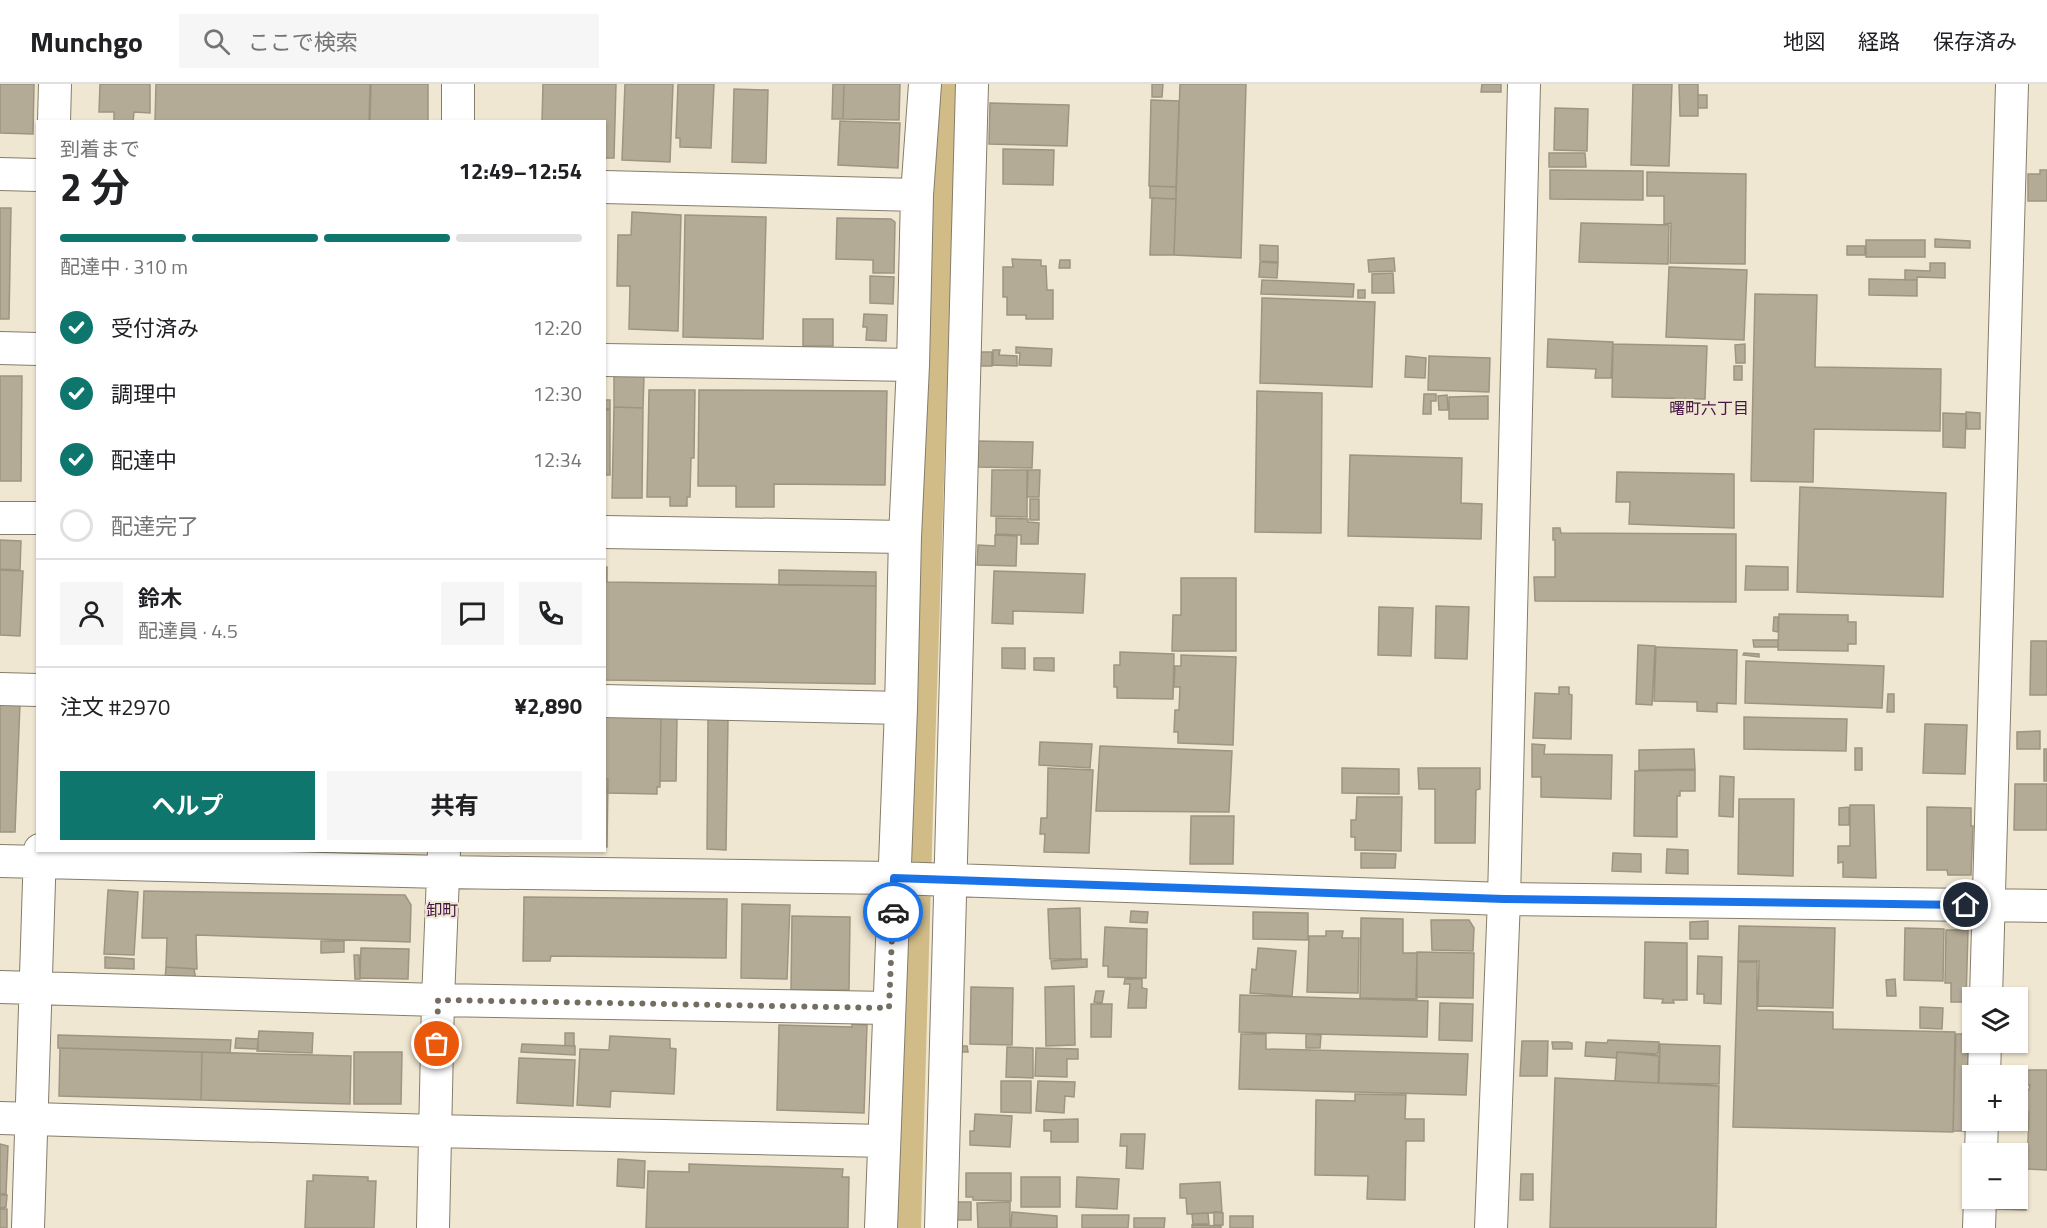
<!DOCTYPE html>
<html lang="ja">
<head>
<meta charset="utf-8">
<style>
	body { margin:0; font-family:"Titillium Web","Noto Sans JP",sans-serif; background:#f6f6f6; color:#202124; height:100vh; display:flex; flex-direction:column; font-size:22px; white-space:nowrap }
	* { box-sizing:border-box; margin:0 }
	p { font-size:20px; color:#757577 }
	.icon { flex:none; width:33px; height:33px; fill:none; stroke:currentColor; stroke-width:2; stroke-linecap:round; stroke-linejoin:round }
	.map { position:relative; flex:1; overflow:hidden }
	.drawer { position:absolute; left:36px; top:36px; width:570px; height:732px; display:flex; flex-direction:column; background:#fff; border-radius:0px; box-shadow:0 2px 4px #0004 }
	.drawer>* { flex:none }
	.controls { position:absolute; left:1962px; top:903px; display:grid; gap:12px }
	.controls a { display:grid; place-items:center; width:66px; height:66px; border-radius:0px; background:#fff; box-shadow:0 2px 4px #0004; font-size:30px }
	.pin { position:absolute; display:grid; place-items:center; width:51px; height:51px; color:#fff; margin:-26px; border:3px solid #fff; border-radius:50%; box-shadow:0 2px 6px #0007 }
	.courier { position:absolute; display:grid; place-items:center; width:60px; height:60px; margin:-30px; border:4px solid #1a73e8; border-radius:50%; background:#fff; color:#222; box-shadow:0 2px 8px #0007 }
	.summary em { font-style:normal; font-weight:700 }
	.summary div { display:flex; flex-direction:column-reverse }
	.summary { display:flex; align-items:center; justify-content:space-between; height:102px; padding:0 24px }
	h1 { font-size:39px; font-weight:700; line-height:45px }
	.bar { display:grid; grid-template-columns:repeat(4,1fr); gap:9px 6px; align-content:center; height:72px; padding:0 24px }
	.bar i { height:8px; border-radius:4px; background:#e0e0e0 }
	.bar .active { background:#0f766e }
	.bar p { grid-column:span 4 }
	.line { display:flex; align-items:center; gap:15px; padding:0 24px; border-top:2px solid #e0e0e0 }
	.line div { flex:1 }
	.round { display:grid; place-items:center; flex:none; width:63px; height:63px; border-radius:0px; background:#f6f6f6 }
	ol { padding:0 24px; list-style:none }
	li { display:flex; align-items:center; gap:18px; height:66px }
	li p { margin-inline-start:auto }
	li .icon { padding:6px; border-radius:50%; background:#0f766e; color:#fff; stroke-width:4 }
	li:last-child { color:#757577 }
	li i { width:33px; height:33px; border:3px solid #e0e0e0; border-radius:50% }
	.button { display:flex; gap:12px; margin-top:auto; padding:12px 24px }
	.button a { flex:1; height:69px; border-radius:0px; background:#0f766e; color:#fff; font-size:24px; font-weight:700; line-height:69px; text-align:center }
	.button a+a { background:#f6f6f6; color:#202124 }
	header { display:flex; align-items:center; gap:36px; box-sizing:border-box; height:84px; padding:0 30px; background:#fff; border-bottom:2px solid #e0e0e0 }
	header strong { font-size:28px }
	nav { display:flex; gap:33px; margin-inline-start:auto; font-size:21px }
	.search { width:420px; height:54px; background:#f6f6f6; display:flex; align-items:center; gap:15px; box-sizing:border-box; padding:0 21px; border-radius:0px; color:#757577; font-size:22px }
	.map>svg:first-child { display:block }
	.lines { fill:none; stroke-linecap:round; stroke-linejoin:round }
	.canal { stroke:#d1bc88; stroke-width:26 }
	.building { fill:#b4ab97; stroke:#9d9580; stroke-width:1.5 }
	.minor-casing { stroke:#857d6a; stroke-width:34 }
	.minor { stroke:#fff; stroke-width:32 }
	.done { stroke:#746e62; stroke-width:6; stroke-dasharray:0 10.8 }
	.route { stroke:#1a73e8; stroke-width:8 }
	.labels { text-anchor:middle; stroke-width:4.5; stroke-linejoin:round; paint-order:stroke }
	.neighbourhood-label { font-size:16px; fill:#451546; stroke:#f0e7d2 }
</style>
</head>
<body>
<header>
<strong>Munchgo</strong>
<div class="search"><svg class="icon" aria-label="search" viewBox="0 0 24 24"><circle cx="10" cy="10" r="6"/><path d="M15 15l6 6"/></svg>ここで検索</div>
<nav><a>地図</a><a>経路</a><a>保存済み</a></nav>
</header>
<div class="map">
<svg width="2047" height="1144" viewBox="0 0 2047 1144">
	<rect width="100%" height="100%" fill="#f0e7d2"/>
	<g class="lines">
		<!-- canal -->
		<path class="canal" d="M908,1144l12,-416 24,-728"/>
	</g>
	<!-- building -->
	<path class="building" d="M0,0h34l-1,50 -33,-1z
		M100,0h50v29l-16,-1 -1,10h-19v-10h-15z
		M156,0h214l-1,38h-214z
		M371,0h57v38h-58z
		M543,0h73l-2,74h-10v-36h-62z
		M625,0h48l-3,78 -48,-2z
		M678,0h36l-3,64 -31,-1v-9h-4z
		M833,0h11l-1,35h-11z
		M844,0h56l-1,36 -56,-1z
		M1152,0h11l-1,13h-10z
		M1180,0h66l-5,174 -67,-3z
		M1482,0h19v8h-20z
		M1633,0h39l-3,82 -38,-1z
		M1679,0h19v32h-18z
		M734,5l34,1 -2,73 -34,-1z
		M1698,11h9v13h-9z
		M1151,16l28,1 -3,86 -27,-1z
		M990,19l79,2 -2,41 -78,-2z
		M1555,24l33,1 -1,42 -33,-1z
		M840,37l60,2 -2,45 -60,-3z
		M1003,65l51,1 -1,35 -50,-1z
		M1549,69h36l1,14h-37z
		M1550,86l93,1v29l-93,-1z
		M2040,86h7v31h-19v-27h12z
		M1647,88l99,2 -1,90 -75,-1 1,-40 -7,1v-28h-17z
		M1150,102l26,1v12l-26,-1z
		M1152,114l24,1 -2,56h-24z
		M0,124h11l-2,111h-9z
		M632,128l49,3 -3,116 -49,-2 1,-43h-13l1,-51h13z
		M685,131l81,2 -3,122 -80,-2z
		M837,134l54,1 4,3 -1,51h-21v-13l-37,-1z
		M1581,139l88,2 -1,39 -89,-2z
		M1935,155l35,2v7l-35,-1z
		M1866,156h59v17h-59z
		M1260,161l18,1v16l-18,-1z
		M1847,162h18v9h-18z
		M1394,174l1,13 -26,1 -1,-12z
		M1012,175l29,1v6h5l1,24h6v29h-27v-4h-19v-18h-4v-30h10z
		M1060,176h10v8h-11z
		M1260,178l18,1 -1,15 -18,-1z
		M1930,179h15v15l-28,-1v3h-12v-10l25,1z
		M1669,183l78,3 -3,70 -78,-3z
		M1393,189l1,20h-22v-19z
		M870,192l24,1 -1,27 -23,-1z
		M1869,195l48,1v16l-48,-1z
		M1262,196l92,4 -1,13 -92,-3z
		M1358,206h7v8h-7z
		M1755,210l62,1 -2,72 126,2 -1,62 -126,-2 -1,53 -62,-1z
		M1262,214l113,4 -3,85 -112,-4z
		M864,230l23,1 -1,26 -20,-1 1,-13h-4z
		M803,235h30v27h-30z
		M1548,255l65,3 -2,36h-16l1,-9 -49,-2z
		M1613,260l94,2 -2,53 -93,-2z
		M1745,260v19h-9l-1,-18z
		M1016,263l36,2 -1,17 -32,-1 1,-12h-4z
		M993,266h7l-1,5 18,1v10l-24,-1z
		M980,268h12v14h-13z
		M1406,272l20,2 -1,20 -20,-1z
		M1429,272l61,2 -1,34 -61,-2z
		M1734,282h8v14h-8z
		M614,291l30,1 -1,32 -29,-1z
		M0,292h22l-1,105h-21z
		M649,306h46l-1,68h-3l-1,39h-3v9h-17v-9h-23z
		M699,306l188,1 -2,94 -111,-1v23h-38v-21h-38z
		M1257,307l65,2 -1,140 -66,-1z
		M1424,310h12v7h-5v13h-8z
		M1447,311l1,15h-9l-1,-14z
		M1488,312v23h-39v-22z
		M604,316h6v9h-6z
		M614,323l29,1 -1,90h-30z
		M604,326h6v65h-6z
		M1966,328l14,1v16h-13z
		M1943,329l23,1 -1,34 -22,-1z
		M977,357l56,1 -1,26 -55,-1z
		M1350,371l112,3 -1,45 21,1 -1,35 -133,-3z
		M992,386h35v47l-36,-1z
		M1028,386h12l-1,27h-12z
		M1617,388l117,2v54l-105,-4 1,-22h-14z
		M1800,403l146,6 -3,104 -146,-5z
		M1030,415h9v21h-9z
		M996,434l32,1v3l11,1 -1,21h-17v-9l-25,-1z
		M1553,444h7l1,5 175,1v68l-201,-1 -1,-24h21v-37h-2z
		M995,451l22,1 -1,30 -39,-1 1,-20 17,1z
		M0,456l21,1 -1,29 -20,-1z
		M1746,482l42,1v23h-43z
		M604,483h3v15l269,4 -1,98 -271,-4z
		M0,486l23,1 -3,65 -20,-1z
		M779,486l97,2v14l-97,-1z
		M994,487l91,3 -2,39 -70,-2v13l-21,-1z
		M1181,494h55v73h-64l1,-36h8z
		M1436,522l33,1 -2,52 -32,-1z
		M1379,523l34,1 -2,48 -33,-1z
		M1779,530l69,1v7h8v22h-8v7l-70,-1z
		M1774,533h4v15l-5,-1z
		M1753,556h25v7h-24z
		M2031,557h16v54h-17z
		M1638,561l17,1 -3,59 -16,-1z
		M1656,563l81,3 -1,54 -19,-1v9l-20,-1v-9l-43,-1z
		M1002,564h23v21l-23,-1z
		M1120,568l54,2 -1,45 -56,-1v-11h-3v-22h6z
		M1744,569l15,1v3l-16,-2z
		M1181,571l55,2 -3,88 -55,-2v-11h-4l1,-22h4l1,-23h-6l1,-21h6z
		M1034,574h20v13l-20,-1z
		M1746,577l138,5 -2,42 -137,-5z
		M1559,603h10v7l3,1 -1,44 -38,-1 2,-45 24,1z
		M1888,610h6v18h-7z
		M0,619h20l-5,129h-15z
		M604,631l57,1 -1,65v6h-3v7l-50,-1 1,-14h-4z
		M1744,633l103,2 -1,32 -102,-2z
		M661,634h16l-1,63h-16z
		M708,635h20l-2,131 -19,-1z
		M1925,640l42,1 -2,49 -42,-1z
		M2040,647v18h-23v-17z
		M1040,658l52,2 -2,24 -51,-3z
		M1532,660l13,1 -1,9 68,1 -1,44 -70,-2v-20h-9z
		M1100,662l132,5 -3,61 -133,-1z
		M1855,664h7v22h-7z
		M1694,665l1,20 -56,1v-20z
		M2044,665h3v32h-3z
		M1048,684l45,2 -4,83 -45,-1 1,-18h-5l1,-16h6z
		M1342,684l57,1v25l-57,-1z
		M1418,684h62v21l-4,1 -1,53h-40v-54h-16z
		M1695,686v21h-15v5h-3v41l-43,-1 1,-65z
		M1720,692l14,1 -1,40 -14,-1z
		M604,695h4l-1,68h-3z
		M2015,700h32v46h-33z
		M1357,713h45l-1,54 -46,-1v-13h-4v-17h5z
		M1739,715h55l-1,77 -55,-2z
		M1850,721h24l2,73 -33,-1v-15l-5,1v-17h12z
		M1849,723v18h-10v-17z
		M1927,723l44,1v18h2l-2,49h-23l-1,-5h-20z
		M1191,732h43l-1,48h-43z
		M1667,765l21,1v24l-22,-1z
		M1361,769l35,1 -1,14h-34z
		M1613,769l28,1v18l-29,-1z
		M108,806l30,2 -4,63 -30,-1z
		M144,807l261,4 6,10 -1,37 -214,-7 1,34 -31,-2 1,-29h-25z
		M524,813l203,2 -1,59 -175,-2 -1,5h-27z
		M742,820l48,1 -3,74 -46,-1z
		M1080,824l1,51h-31l-2,-50z
		M1131,827l17,1 -1,11 -17,-1z
		M1253,828l55,1v27l-55,-1z
		M792,832l58,1 -1,73h-58z
		M1361,834l42,1v34h14v46l-57,-1z
		M1431,836h38l5,8 -1,23 -41,-1z
		M1708,837v18h-18v-17z
		M1739,842l96,2 -2,80 -75,-2 1,-45h-21z
		M1105,843l42,2 -1,49 -38,-1v-11h-5z
		M1905,844l39,1 -1,52 -39,-1z
		M1946,846h22l-2,72h-15v-19h-6z
		M1326,847h17l-1,7h17l-1,55 -51,-1 2,-56h17z
		M321,857h23v11l-23,1z
		M1645,858l42,1v57h-14l1,3h-12l1,-4 -19,-1z
		M361,864l48,1 -1,30 -48,-1z
		M1258,864l38,3 -4,45 -42,-3 2,-24 4,1z
		M1417,868l57,1 -1,45 -57,-1z
		M354,871h5l1,24h-5z
		M1698,872l24,1 -1,47 -17,-1v-9h-7z
		M105,873l29,2v10l-29,-1z
		M1087,875v8l-35,2 -1,-8z
		M1738,878h19v48l76,2v17l122,3 -2,100 -220,-5z
		M166,883l28,2 2,11 -31,-1z
		M1125,895h17v9l5,1 -1,19h-18l2,-24h-6z
		M1895,895l1,17h-9l-1,-16z
		M1074,902l1,59 -29,1 -1,-59z
		M971,903l42,1 -1,57 -42,-1z
		M1096,907h8l-2,12 -8,-1z
		M1240,911l188,6 -1,36 -188,-5z
		M1440,919l33,1 -1,37 -33,-1z
		M1091,920h21l-1,33h-20z
		M1920,923l23,1 -1,21 -22,-1z
		M852,940l15,1 -3,88 -87,-3 2,-85 73,2z
		M259,947l54,2 -1,20 -55,-2z
		M565,949h9v13h-9z
		M1241,950h25v15l202,5 -2,41 -227,-6z
		M1306,950l15,1 -1,13h-14z
		M1956,950h13l-4,97h-12z
		M58,951l173,5 -1,13 -172,-5z
		M610,952l60,3v9l6,1 -2,45 -63,-3 -1,16 -33,-2 3,-56 29,1z
		M236,954l22,1v10l-23,-1z
		M1608,956l51,2 -1,12 -41,-2 -1,6 -31,-2 1,-14 21,1z
		M1522,957h26l-1,35h-27z
		M1552,958h16l4,1v6h-19z
		M522,960l53,2v9l-54,-3z
		M1660,960l60,2 -1,38 -60,-1z
		M960,962h7l1,6h-8z
		M1007,963l26,1v30l-27,-1z
		M60,964l142,4 -1,48 -142,-4z
		M1036,964l42,1v10h-11v18l-32,-1z
		M202,968l149,4 -1,48 -149,-4z
		M354,968h48l-1,52h-47z
		M1617,968l42,4 -1,27 -43,-2z
		M519,974l56,2 -2,46 -56,-3z
		M2030,986h17v100l-20,-1 2,-57h-5l1,-22h4l1,-5h-6l1,-14z
		M1555,994l164,8 -3,142h-166z
		M1001,997h30v32l-30,-1z
		M1038,997l37,1 -1,15 -9,-1 -1,17 -28,-2z
		M1355,1010l51,1 -1,24h19v22h-18l-1,59 -38,-1 1,-23 -53,-1 1,-75 39,1z
		M975,1030l37,2 -2,31 -40,-2v-14h4z
		M1078,1035v23h-27v-11h-7v-11z
		M1121,1050h24l-2,35 -17,-1 1,-22h-7z
		M0,1060l8,2 -2,48h-6z
		M618,1075l27,2 -1,27 -27,-2z
		M689,1080l154,5 -1,8h7l-1,51h-202l2,-57 41,1z
		M966,1089h45v28l-38,-1v-3h-7z
		M1521,1090h12v26h-13z
		M313,1091l55,2v4h8l-2,47h-69l2,-47h6z
		M1021,1093h39v30h-39z
		M1077,1093l42,2 -2,30 -41,-2z
		M1220,1098l2,30 -35,2 -1,-16h-6v-14z
		M0,1111h7l-1,12 -6,1z
		M2018,1111h8v15l-29,-1v-11h21z
		M954,1118h17v18h-18z
		M1010,1118v26h-32l-1,-25z
		M0,1125h7v19h-7z
		M1012,1128l45,4v12h-46z
		M1214,1128l9,1v12h-9z
		M1208,1129l1,11h-16l-1,-10z
		M1082,1131h47l-1,13h-46z
		M1230,1132h23v12h-23z
		M1134,1134h31l-1,10h-30z
		M1192,1141l29,1v2h-29z"/>
	<g class="lines">
		<!-- minor casing -->
		<g class="minor-casing">
			<path id="minor" d="M54,38l1,-38
				M458,38v-38
				M0,90l38,1
				M604,103l313,8
				M0,264l38,1
				M604,276l309,5
				M0,434h38
				M604,448l301,5
				M0,605l38,1
				M604,617l297,7
				M0,777l443,11 451,6 610,21 543,7
				M0,903l438,13 451,8
				M1986,914l26,-914
				M1984,992l1,-34
				M0,1034l435,13 449,10
				M1981,1070l1,-34
				M28,1144l12,-378
				M433,1144l5,-228 6,-149
				M881,1144l20,-520 4,-171 8,-172 4,-170 8,-111
				M941,1144l31,-1144
				M1491,1144l13,-329 20,-815
				M1979,1144l1,-30"/>
		</g>
		<!-- minor -->
		<use href="#minor" class="minor"/>
	</g>
	<g class="lines">
		<!-- done -->
		<path class="done" d="M437,960l1,-44 451,8 4,-96"/>
		<!-- route -->
		<path class="route" d="M893,828l1,-34 610,21 462,6"/>
	</g>
	<g class="labels">
		<!-- neighbourhood labels -->
		<g class="neighbourhood-label">
			<text x="1709" y="330">曙町六丁目</text>
			<text x="442" y="832">卸町</text>
		</g>
	</g>
</svg>
<div class="controls">
<a><svg class="icon" aria-label="layers" viewBox="0 0 24 24"><path d="M12 4l9 5-9 5-9-5zM3 14l9 5 9-5"/></svg></a>
<a>+</a>
<a>−</a>
</div>
<div class="pin" style="left:437px;top:960px;background:#ea580c"><svg class="icon" aria-label="bag" viewBox="0 0 24 24"><path d="M5 8h14l-1 12H6zM9 8a3 3 0 0 1 6 0"/></svg></div>
<div class="pin" style="left:1966px;top:821px;background:#1f2937"><svg class="icon" aria-label="home" viewBox="0 0 24 24"><path d="M3 11l9-7 9 7M6 9v11h12V9"/></svg></div>
<div class="courier" style="left:893px;top:828px"><svg class="icon" aria-label="car" viewBox="0 0 24 24"><path d="M5 17H2v-5l4-1 3-4h7l3 4 3 1v5h-3M9 17h6M6 11h13"/><circle cx="7" cy="17" r="2"/><circle cx="17" cy="17" r="2"/></svg></div>
<section class="drawer">
<div class="summary"><div><h1>2 分</h1><p>到着まで</p></div><em>12:49–12:54</em></div>
<div class="bar"><i class="active"></i><i class="active"></i><i class="active"></i><i></i><p>配達中 · 310 m</p></div>
<ol>
<li><svg class="icon" aria-label="check" viewBox="0 0 24 24"><path d="M5 12l5 5 9-10"/></svg>受付済み<p>12:20</p></li>
<li><svg class="icon" aria-label="check" viewBox="0 0 24 24"><path d="M5 12l5 5 9-10"/></svg>調理中<p>12:30</p></li>
<li><svg class="icon" aria-label="check" viewBox="0 0 24 24"><path d="M5 12l5 5 9-10"/></svg>配達中<p>12:34</p></li>
<li><i></i>配達完了</li>
</ol>
<div class="line" style="height:108px"><a class="round"><svg class="icon" aria-label="person" viewBox="0 0 24 24"><circle cx="12" cy="8" r="4"/><path d="M4 21q1-7 8-7t8 7"/></svg></a><div><b>鈴木</b><p>配達員 · 4.5</p></div><a class="round"><svg class="icon" aria-label="chat" viewBox="0 0 24 24"><path d="M4 5h16v11H9l-5 4z"/></svg></a><a class="round"><svg class="icon" aria-label="phone" viewBox="0 0 24 24"><path d="M5 4h4l2 5-3 2q2 4 5 5l2-3 5 2v4C11 20 4 13 5 4z"/></svg></a></div>
<div class="line" style="height:78px"><div>注文 #2970</div><b>¥2,890</b></div>
<div class="button"><a>ヘルプ</a><a>共有</a></div>
</section>
</div>
</body>
</html>
